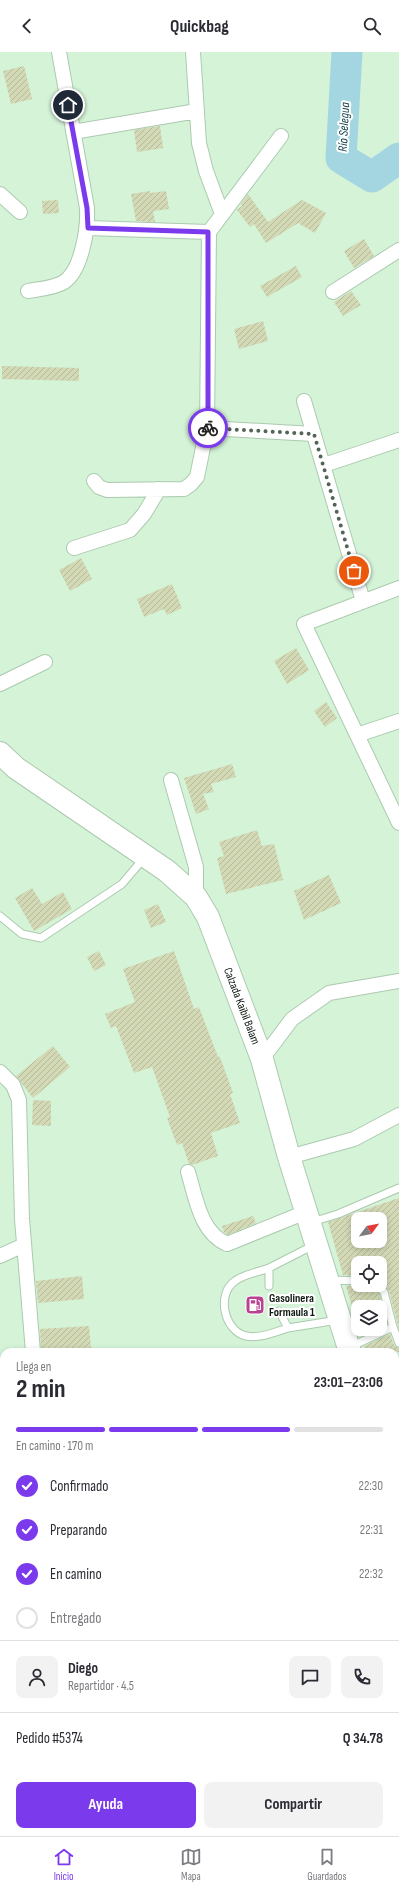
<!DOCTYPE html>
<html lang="es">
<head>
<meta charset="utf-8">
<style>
	body { margin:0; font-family:"Sofia Sans Condensed",sans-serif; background:#f2f2f3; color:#2b2b33; height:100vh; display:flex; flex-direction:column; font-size:15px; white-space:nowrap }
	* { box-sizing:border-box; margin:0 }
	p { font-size:13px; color:#7c7c81 }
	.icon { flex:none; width:22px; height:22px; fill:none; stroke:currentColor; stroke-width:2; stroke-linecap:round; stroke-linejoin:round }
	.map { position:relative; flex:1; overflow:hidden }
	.sheet { position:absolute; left:0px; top:1296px; width:399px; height:488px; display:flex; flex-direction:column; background:#fff; border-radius:12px 12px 0 0; box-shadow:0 2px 6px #0003 }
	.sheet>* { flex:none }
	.needle { width:26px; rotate:58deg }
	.buttons { position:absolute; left:351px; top:1160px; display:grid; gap:8px }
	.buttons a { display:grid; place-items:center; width:36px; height:36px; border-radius:8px; background:#fff; box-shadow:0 2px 6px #0003; font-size:20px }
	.pin { position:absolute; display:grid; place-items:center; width:34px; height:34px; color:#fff; margin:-17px; border:2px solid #fff; border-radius:50%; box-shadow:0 1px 4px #0007 }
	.courier { position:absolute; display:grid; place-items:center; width:40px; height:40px; margin:-20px; border:3px solid #7c3aed; border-radius:50%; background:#fff; color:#222; box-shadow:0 1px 5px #0007 }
	.headline em { font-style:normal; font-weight:700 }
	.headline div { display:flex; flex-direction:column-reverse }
	.headline { display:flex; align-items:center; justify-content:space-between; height:68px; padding:0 16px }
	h1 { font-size:26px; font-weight:700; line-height:30px }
	.bar { display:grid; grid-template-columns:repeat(4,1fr); gap:6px 4px; align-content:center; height:48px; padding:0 16px }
	.bar i { height:5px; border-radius:3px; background:#e1e1e2 }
	.bar .selected { background:#7c3aed }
	.bar p { grid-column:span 4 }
	.line { display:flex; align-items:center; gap:10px; padding:0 16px; border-top:1px solid #e1e1e2 }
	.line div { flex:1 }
	.round { display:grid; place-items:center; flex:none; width:42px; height:42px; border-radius:8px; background:#f2f2f3 }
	ol { padding:0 16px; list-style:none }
	li { display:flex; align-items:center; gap:12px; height:44px }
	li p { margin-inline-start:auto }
	li .icon { padding:4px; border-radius:50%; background:#7c3aed; color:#fff; stroke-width:4 }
	li:last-child { color:#7c7c81 }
	li i { width:22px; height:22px; border:2px solid #e1e1e2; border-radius:50% }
	.cta { display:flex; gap:8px; margin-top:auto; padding:8px 16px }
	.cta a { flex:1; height:46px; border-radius:8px; background:#7c3aed; color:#fff; font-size:16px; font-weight:700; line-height:46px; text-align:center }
	.cta a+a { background:#f2f2f3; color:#2b2b33 }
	header { display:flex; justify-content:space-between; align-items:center; height:52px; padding:0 16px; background:#fff; font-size:18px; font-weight:700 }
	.dock { display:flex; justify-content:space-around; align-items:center; height:56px; border-top:1px solid #e1e1e2; background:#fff; font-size:11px; color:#7c7c81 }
	.dock a { display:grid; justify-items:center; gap:2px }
	.dock .selected { color:#7c3aed }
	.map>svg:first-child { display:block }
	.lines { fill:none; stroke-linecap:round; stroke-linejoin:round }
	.river { stroke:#a4d6e2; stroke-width:31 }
	.building { fill:url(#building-hatch); fill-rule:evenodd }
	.service-casing { stroke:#accaaf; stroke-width:9 }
	.minor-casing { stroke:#accaaf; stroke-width:16 }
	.primary-casing { stroke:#accaaf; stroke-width:24 }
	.service { stroke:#fff; stroke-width:7 }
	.minor { stroke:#fff; stroke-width:14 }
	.primary { stroke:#fff; stroke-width:22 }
	.done { stroke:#536556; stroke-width:4; stroke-dasharray:0 7.2 }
	.route { stroke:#7c3aed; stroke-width:5 }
	.labels { text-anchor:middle; stroke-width:4; stroke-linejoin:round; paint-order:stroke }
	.street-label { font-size:12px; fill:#0e1910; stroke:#fff }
	.poi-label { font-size:12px; font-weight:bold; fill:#0e1910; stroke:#fff; text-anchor:start }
	.water-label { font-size:13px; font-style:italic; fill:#093842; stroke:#fff }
</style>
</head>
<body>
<header><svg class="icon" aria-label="back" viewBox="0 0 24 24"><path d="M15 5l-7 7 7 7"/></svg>Quickbag<svg class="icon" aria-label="search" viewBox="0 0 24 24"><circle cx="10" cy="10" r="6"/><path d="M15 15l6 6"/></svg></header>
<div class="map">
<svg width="399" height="1784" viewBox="0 0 399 1784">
	<defs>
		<pattern id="building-hatch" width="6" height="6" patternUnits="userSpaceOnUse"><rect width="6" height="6" fill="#d3d9b5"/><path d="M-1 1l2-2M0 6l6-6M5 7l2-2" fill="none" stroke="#b4ba9b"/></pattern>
	</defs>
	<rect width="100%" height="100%" fill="#d4f3d7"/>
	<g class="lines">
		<!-- river -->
		<path class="river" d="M347,0l-6,106 31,19 27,-19"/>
	</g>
	<!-- building -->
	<path class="building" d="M24,14l8,33 -21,5 -8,-33z
		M160,74l3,22 -26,4 -3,-22z
		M150,139v2l16,-2 3,18 -16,2 2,11 -19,-1 -5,-27z
		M248,142l20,28 34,-22 24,13 -11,20 -17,-10 -32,20 -12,-19 -4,3 -13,-17 5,-4 -1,-2z
		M58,148l1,13 -16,1 -1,-13z
		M364,187l10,17 -20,12 -10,-17z
		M296,214l6,11 -35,20 -7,-11z
		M351,239l10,14 -18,11 -9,-14z
		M263,269l5,20 -29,8 -5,-20z
		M2,314l77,2v13l-77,-2z
		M81,506l11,21 -22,12 -11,-21z
		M172,532l10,24 -15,7 -3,-6 -20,8 -7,-18z
		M296,596l13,22 -22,14 -13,-23z
		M326,650l11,16 -12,9 -11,-16z
		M232,712l4,13 -25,7 3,8 -11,2 6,15 -13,5 -12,-36z
		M257,778l5,16 12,-2 9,36 -57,14 -9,-36 7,-2 -5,-14z
		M329,823l12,28 -37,17 -10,-29z
		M32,836l10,16 21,-12 9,17 -38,22 -19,-33z
		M158,852l8,18 -15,6 -7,-18z
		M99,899l7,14 -12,6 -7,-14z
		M174,899l20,58 5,-2 19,50h2l13,36 -3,1 10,29 -29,10 7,23 -26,9 -3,-1 -7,-21 -5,2 -10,-27 3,-1 -18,-50 -18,6 -18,-47 -5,2 -6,-14 30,-12 -12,-33z
		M53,994l17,21 -37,31 -17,-22z
		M33,1048l18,1v25l-19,-1z
		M399,1146v131l-10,-38 -9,-10v-18h-22v13l-15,-1 -15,-53zM358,1167h22v22h-22z
		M253,1164l3,7 -28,12 -4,-3 -2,-6z
		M82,1224l2,23 -46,4 -2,-22z
		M372,1233l8,10 7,29 -7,4v-21h-22v20l-12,-41z
		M89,1274l2,22 -50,3 -1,-22z
		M390,1282l4,11 5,3v4h-34l-1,-6z"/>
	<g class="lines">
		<!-- service casing -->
		<g class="service-casing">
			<path id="service" d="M0,864l22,18 19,4 81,-54 22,-26
				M312,1170l26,-8 61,-26
				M269,1216c-10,4 -25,6 -34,13 -19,13 -11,50 11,55 13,3 29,-4 42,-8
				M331,1228l27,1
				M269,1234v-18l45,-23
				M279,1259l9,17 50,-8
				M393,1275l6,16
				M350,1295l43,-20 -9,-35 -7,-7
				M395,1546h4
				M395,1644l4,5
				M370,1784l6,-4"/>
		</g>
		<!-- minor casing -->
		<g class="minor-casing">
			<path id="minor" d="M193,0l6,91 7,28 16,43
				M73,80l124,-21
				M0,142l20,18
				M88,176l121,4
				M28,239c11,-2 27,-3 36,-9 18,-12 24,-54 23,-74l-28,-156
				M333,240l66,-42
				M304,349l59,200
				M207,376l107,6
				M324,413l75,-25
				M94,429l5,6 8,3 77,-1 7,-5 6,-7 10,-49 2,-196 72,-96
				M74,496l56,-18 14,-16 15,-25
				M399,536l-95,36 95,199
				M0,632l45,-22
				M357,683l42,-14
				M171,728l25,87v30
				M262,1007l30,-40 37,-26 70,-12
				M0,1020l13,13 6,15 3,119 11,133
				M289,1105l65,-18 45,-24
				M188,1120c8,26 12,60 39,72l79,-32
				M0,1204l24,-11
				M0,1351l4,-2
				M0,1502l4,-3
				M0,1581l4,9
				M151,1780l1,4"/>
		</g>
		<!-- primary casing -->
		<g class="primary-casing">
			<path id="primary" d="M0,701l16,15 151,103 29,26 12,20 54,142 27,98 61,195
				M395,1445l4,13"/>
		</g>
		<!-- service -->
		<use href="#service" class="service"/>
		<!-- minor -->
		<use href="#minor" class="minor"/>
		<!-- primary -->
		<use href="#primary" class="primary"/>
	</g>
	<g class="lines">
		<!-- done -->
		<path class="done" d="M208,376l106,6 40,137"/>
		<!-- route -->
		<path class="route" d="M68,53l19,103 1,20 120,4v196"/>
	</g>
	<!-- icons -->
	<defs>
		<g id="fuel-square" transform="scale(1)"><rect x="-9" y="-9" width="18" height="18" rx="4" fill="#bb4192" stroke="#fff"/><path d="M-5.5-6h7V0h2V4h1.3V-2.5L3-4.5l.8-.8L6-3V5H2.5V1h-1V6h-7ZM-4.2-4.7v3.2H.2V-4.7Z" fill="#fff"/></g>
	</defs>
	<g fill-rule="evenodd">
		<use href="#fuel-square" x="255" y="1253"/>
	</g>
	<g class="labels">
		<!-- street labels -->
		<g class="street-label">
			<text transform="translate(242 954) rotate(69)" y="4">Calzada Kaibil Balam</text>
		</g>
		<!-- poi labels -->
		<g class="poi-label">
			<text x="269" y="1250">Gasolinera<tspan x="269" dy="14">Formaula 1</tspan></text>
		</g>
		<!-- water labels -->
		<g class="water-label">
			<text transform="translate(343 75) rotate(-87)" y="5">Río Selegua</text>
		</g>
	</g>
</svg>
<div class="buttons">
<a><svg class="needle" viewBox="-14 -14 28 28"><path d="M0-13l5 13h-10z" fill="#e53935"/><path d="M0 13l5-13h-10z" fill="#7c7c81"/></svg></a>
<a><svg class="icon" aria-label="locate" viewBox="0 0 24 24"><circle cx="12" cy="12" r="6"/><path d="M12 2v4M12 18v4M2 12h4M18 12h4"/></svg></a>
<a><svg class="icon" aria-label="layers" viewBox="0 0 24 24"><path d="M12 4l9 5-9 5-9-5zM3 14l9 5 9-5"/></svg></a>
</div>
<div class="pin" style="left:354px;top:519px;background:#ea580c"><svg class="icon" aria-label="bag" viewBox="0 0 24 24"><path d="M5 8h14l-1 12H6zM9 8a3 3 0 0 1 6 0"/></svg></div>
<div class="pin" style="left:68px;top:53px;background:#1f2937"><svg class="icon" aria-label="home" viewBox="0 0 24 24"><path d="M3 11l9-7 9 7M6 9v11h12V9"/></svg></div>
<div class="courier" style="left:208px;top:376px"><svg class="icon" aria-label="bike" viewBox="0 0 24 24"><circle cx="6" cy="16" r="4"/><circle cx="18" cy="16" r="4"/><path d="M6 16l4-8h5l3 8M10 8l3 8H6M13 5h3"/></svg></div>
<section class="sheet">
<div class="headline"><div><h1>2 min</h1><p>Llega en</p></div><em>23:01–23:06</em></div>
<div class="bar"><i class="selected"></i><i class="selected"></i><i class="selected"></i><i></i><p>En camino · 170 m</p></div>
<ol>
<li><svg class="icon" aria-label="check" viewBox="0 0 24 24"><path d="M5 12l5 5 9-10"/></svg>Confirmado<p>22:30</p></li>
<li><svg class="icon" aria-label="check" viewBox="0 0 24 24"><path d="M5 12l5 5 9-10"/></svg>Preparando<p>22:31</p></li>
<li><svg class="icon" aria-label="check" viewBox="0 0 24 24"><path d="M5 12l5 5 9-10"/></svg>En camino<p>22:32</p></li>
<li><i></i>Entregado</li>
</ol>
<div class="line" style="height:72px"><a class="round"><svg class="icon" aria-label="person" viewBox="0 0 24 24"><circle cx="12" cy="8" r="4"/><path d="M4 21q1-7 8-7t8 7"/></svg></a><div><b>Diego</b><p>Repartidor · 4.5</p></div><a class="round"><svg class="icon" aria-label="chat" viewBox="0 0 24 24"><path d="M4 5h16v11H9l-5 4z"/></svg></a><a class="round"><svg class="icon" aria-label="phone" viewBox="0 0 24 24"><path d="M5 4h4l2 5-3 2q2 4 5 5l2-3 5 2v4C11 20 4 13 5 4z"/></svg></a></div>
<div class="line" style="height:52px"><div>Pedido #5374</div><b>Q 34.78</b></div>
<div class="cta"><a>Ayuda</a><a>Compartir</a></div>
</section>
</div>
<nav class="dock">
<a class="selected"><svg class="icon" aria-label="home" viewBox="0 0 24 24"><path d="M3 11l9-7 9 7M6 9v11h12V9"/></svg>Inicio</a>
<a><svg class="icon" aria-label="map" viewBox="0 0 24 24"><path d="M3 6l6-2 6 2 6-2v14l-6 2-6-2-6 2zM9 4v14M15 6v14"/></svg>Mapa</a>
<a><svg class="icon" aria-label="saved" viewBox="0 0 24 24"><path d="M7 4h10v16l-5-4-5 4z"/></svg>Guardados</a>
</nav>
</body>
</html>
